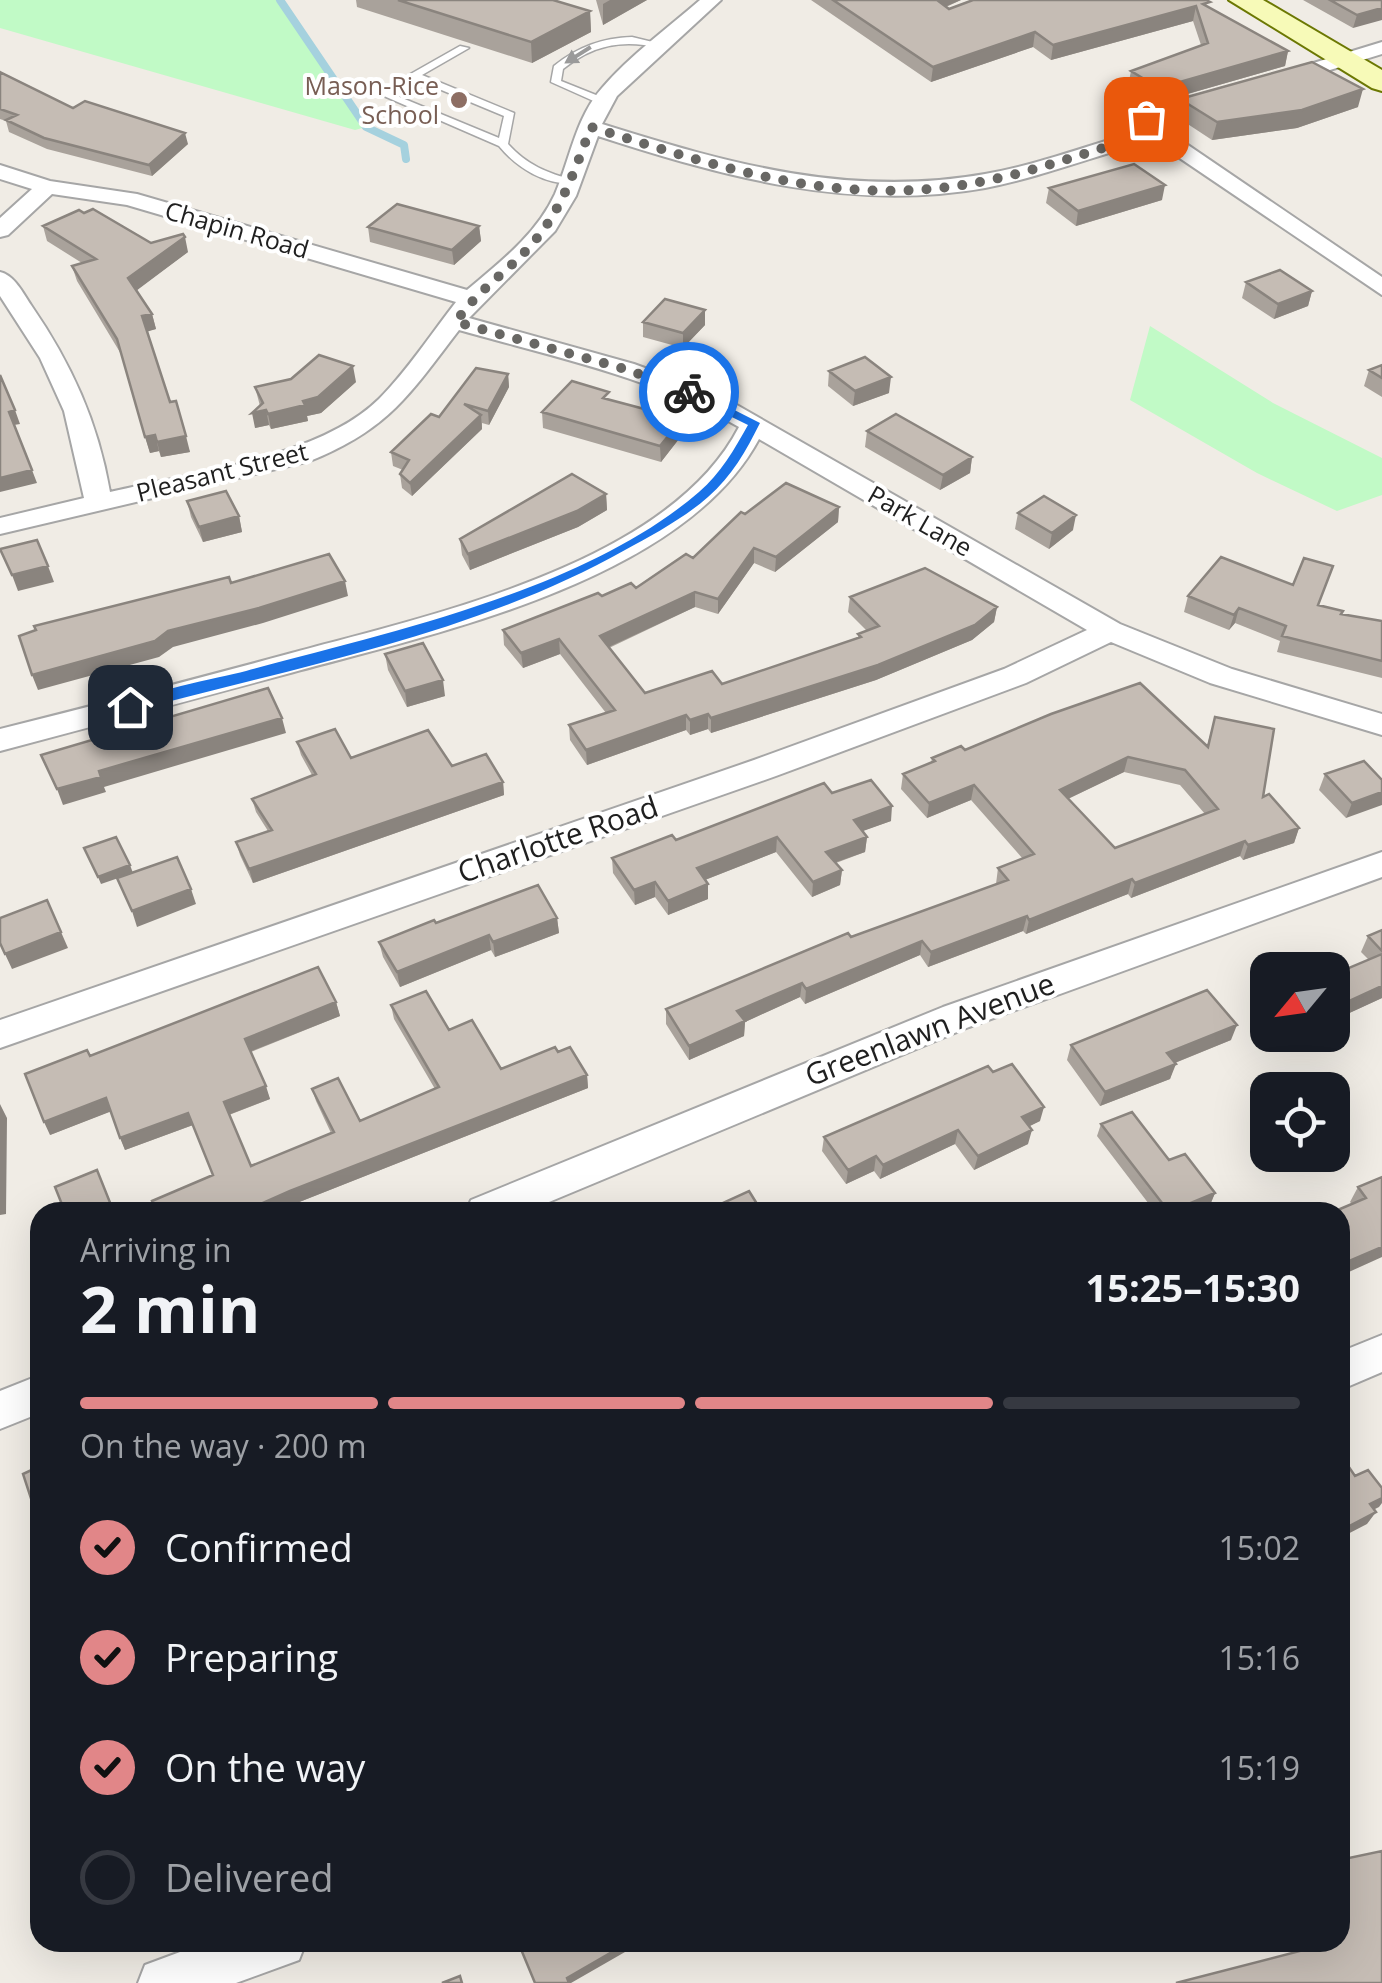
<!DOCTYPE html>
<html lang="en">
<head>
<meta charset="utf-8">
<style>
	body { margin:0; font-family:"Open Sans",sans-serif; background:#20242c; color:#f1f3f6; height:100vh; display:flex; flex-direction:column; font-size:38px; white-space:nowrap }
	* { box-sizing:border-box; margin:0 }
	p { font-size:32px; color:#9ea1a6 }
	.icon { flex:none; width:55px; height:55px; fill:none; stroke:currentColor; stroke-width:2; stroke-linecap:round; stroke-linejoin:round }
	.map { position:relative; flex:1; overflow:hidden }
	.details { position:absolute; left:30px; top:1202px; width:1320px; height:750px; display:flex; flex-direction:column; background:#171b24; border-radius:30px; box-shadow:0 10px 40px #0002 }
	.details>* { flex:none }
	.needle { width:65px; rotate:241deg }
	.tools { position:absolute; left:1250px; top:952px; display:grid; gap:20px }
	.tools a { display:grid; place-items:center; width:100px; height:100px; border-radius:20px; background:#171b24; box-shadow:0 10px 40px #0002; font-size:50px }
	.pin { position:absolute; display:grid; place-items:center; width:85px; height:85px; color:#fff; margin:-42px; border-radius:20px; box-shadow:0 5px 15px #0006 }
	.courier { position:absolute; display:grid; place-items:center; width:100px; height:100px; margin:-50px; border:8px solid #1a73e8; border-radius:50%; background:#fff; color:#222; box-shadow:0 2px 12px #0007 }
	.summary em { font-style:normal; font-weight:700 }
	.summary div { display:flex; flex-direction:column-reverse }
	.summary { display:flex; align-items:center; justify-content:space-between; height:170px; padding:0 50px }
	h1 { font-size:65px; font-weight:700; line-height:75px }
	.bar { display:grid; grid-template-columns:repeat(4,1fr); gap:15px 10px; align-content:center; height:120px; padding:0 50px }
	.bar i { height:12px; border-radius:8px; background:#363941 }
	.bar .active { background:#e18688 }
	.bar p { grid-column:span 4 }
	ol { padding:0 50px; list-style:none }
	li { display:flex; align-items:center; gap:30px; height:110px }
	li p { margin-inline-start:auto }
	li .icon { padding:10px; border-radius:50%; background:#e18688; color:#111; stroke-width:4 }
	li:last-child { color:#9ea1a6 }
	li i { width:55px; height:55px; border:5px solid #363941; border-radius:50% }
	.map>svg:first-child { display:block }
	.park { fill:#c1fac6 }
	.lines { fill:none; stroke-linecap:round; stroke-linejoin:round }
	.stream { stroke:#a5d1de; stroke-width:8 }
	.lane-casing { stroke:#a6a6a6; stroke-width:3 }
	.street-casing { stroke:#a6a6a6; stroke-width:4 }
	.secondary-casing { stroke:#6c7803; stroke-width:4 }
	.lane { fill:#fff; fill-rule:evenodd }
	.street { fill:#fff; fill-rule:evenodd }
	.secondary { fill:#f7fab8; fill-rule:evenodd }
	.wall { fill:#a9a29b; fill-rule:evenodd }
	.shaded-wall { fill:#8a847e }
	.building { fill:#c5bcb4; stroke:#8a847e; stroke-width:2.5; fill-rule:evenodd }
	.oneway { fill:#9a9a9a }
	.route { fill:#1a73e8 }
	.done { stroke:#686764; stroke-width:10; stroke-dasharray:0 18 }
	.education-dot { fill:#8d6e63; stroke:#fff; stroke-width:4 }
	.labels { text-anchor:middle; stroke-width:8; stroke-linejoin:round; paint-order:stroke }
	.far-education-label { font-size:25px; fill:#785e54; stroke:#fff; text-anchor:end }
	.far-street-label { font-size:25px; fill:#1f1f1f; stroke:#fff }
	.street-label { font-size:30px; fill:#1f1f1f; stroke:#fff }
</style>
</head>
<body>
<div class="map">
<svg width="1382" height="1983" viewBox="0 0 1382 1983">
	<rect width="100%" height="100%" fill="#f0ece5"/>
	<!-- park -->
	<path class="park" d="M0,0h280l86,127 -11,3 -355,-102z
		M1150,326l123,77 109,55v37l-45,16 -80,-38 -127,-73z"/>
	<g class="lines">
		<!-- stream -->
		<path class="stream" d="M280,0l86,127 38,18 2,14"/>
		<!-- lane casing -->
		<g class="lane-casing">
			<path id="lane" d="M632,37l33,8 -5,3c-38,-9 -67,-3 -97,21l-2,12 45,18v4h-8l-47,-21 3,-16c24,-19 48,-28 78,-29z
				M460,46l9,2 -47,27 92,38 -6,31c19,21 39,29 66,36v4c-30,0 -56,-15 -75,-38l-122,-53zM415,79l89,37 -5,22 -109,-45z"/>
		</g>
		<!-- street casing -->
		<g class="street-casing">
			<path id="street" d="M700,0h21l-104,96 -15,28c127,40 249,74 383,50 53,-9 103,-29 155,-43l-6,-6 12,-14 77,-22 7,2 3,4 -3,4 -73,25 225,153v18l-229,-155c-56,15 -111,37 -168,48 -135,24 -260,-11 -387,-52l-22,60 -21,35 -86,87 165,46 87,32 399,228 112,45 150,45v21l-172,-52 -99,-41 -85,41 -250,93 -776,272v-28l754,-260 250,-91 83,-39 -328,-191c-76,141 -321,194 -465,233 -98,27 -196,53 -294,79v-22c96,-24 192,-49 288,-75 139,-38 380,-89 451,-227 -86,-50 -185,-70 -280,-97 -50,65 -70,99 -149,131l-310,73v-16l84,-20 -20,-87 -24,-53 -40,-62v-24c14,3 23,21 31,33 40,58 67,117 79,187 81,-19 209,-34 269,-93 28,-28 52,-65 77,-97l-329,-97 -75,-11 -44,41 -8,2v-19l32,-29 -32,-10v-14l50,16 87,13 330,96c33,-28 69,-55 88,-96 15,-35 21,-77 47,-106 27,-32 66,-60 98,-88z
				M1382,42v12l-104,32 -10,-6 3,-4z
				M1382,852v25l-413,150 -444,185h-59l5,-12 472,-193z
				M1382,1335v37l-42,18v-38z
				M40,1375v38l-40,16v-38z
				M207,1942h99l-7,18 -63,23h-98l7,-18z"/>
		</g>
		<!-- secondary casing -->
		<g class="secondary-casing">
			<path id="secondary" d="M1229,0h34l119,70v21l-10,-3z"/>
		</g>
		<!-- lane -->
		<use href="#lane" class="lane"/>
		<!-- street -->
		<use href="#street" class="street"/>
		<!-- secondary -->
		<use href="#secondary" class="secondary"/>
	</g>
	<!-- wall -->
	<path class="wall" d="M356,0h197l37,11 1,21 -59,31 -175,-56z
		M596,0h51l-44,25z
		M811,0h150l-15,7 3,2 260,-2 79,44 -3,15 -129,37 -28,-17 3,-15 70,-26 -8,-24 -142,39 -18,-13 -102,35z
		M1303,0h79l-29,28z
		M0,72l73,36 115,36 -36,32 -105,-27 -38,-17 -3,-11 -6,-2z
		M1180,99l178,8 -61,21 -85,12 -35,-23z
		M1049,188l113,12 -86,26 -30,-23z
		M43,226l108,17 37,9 -52,38 16,24 4,15 -9,2 23,71 20,50 -29,5 -2,-6 -9,2 -29,-99 -44,-73 -5,-15 10,-3 -35,-22z
		M479,226l2,15 -27,24 -84,-23 -2,-15z
		M1246,282l66,9 -4,15 -34,13 -32,-21z
		M705,310v15l-22,23 -40,-11v-15z
		M1382,365v32l-18,-11 5,-16z
		M829,371l60,22 -36,13 -25,-20z
		M508,374l1,13 -20,38 -7,-2v6l-70,67 -10,-8 -2,-14 3,-4 -10,-4 -2,-14z
		M356,382l-35,31 -14,3 1,5 -37,8 -2,-4 -14,3 5,-22 -5,-19z
		M609,400l73,35 -21,27 -118,-34 -1,-16z
		M867,431l105,26 -2,16 -30,17 -75,-43z
		M606,494l1,16 -29,17 -108,43 -8,-15 -2,-16z
		M187,501l52,15 3,16 -39,10 -12,-25z
		M839,507l-1,15 -63,50 -21,-9 -36,51 -23,-7 -86,41 36,45 77,-9 136,-46v-4l9,-3 -19,-19 2,-15 147,10 -3,15 -22,18 -96,40 -165,53 -3,-4 -18,6 -4,-5 -99,35 -17,-25 -1,-15 37,-12 -46,-59 -37,14 -19,-23 -1,-15 99,-34 34,-8 57,-30 52,-44z
		M1018,513l55,17 -24,19 -34,-20z
		M1188,596l131,9 22,9 41,7v57l-105,-26 3,-11 -45,-18 -6,7 -45,-18z
		M385,654l60,42 -38,11 -19,-37z
		M1215,717l48,80 36,31 -5,15 -51,17 -3,-4 -109,42 -3,-4 -102,40 -3,-3 -95,36 -8,-12 -115,49 -5,-7 -55,25 -1,14 -55,24 -23,-36v-15l185,-72 145,-53 2,-16 25,-9 -52,-59 -44,18 -26,-29 2,-15 28,-11 1,-5 33,-8 242,-4zM1124,772l56,13 25,29 -90,34 -47,-49z
		M297,742l54,16 101,8 51,16 1,13 -251,88 -13,-28 -4,-13 32,-11 -12,-19 -4,-13 60,-24 -11,-20z
		M1325,774l57,6 -36,38 -27,-28z
		M832,793l59,28 -29,10 5,6 -2,15 -29,11 6,7 -2,15 -28,12 -36,-45 -71,28 3,4v15l-40,16 -13,-18 -20,8 -22,-32 -1,-15z
		M557,918l2,15 -64,24 -4,-7 -91,37 -17,-30 -4,-15 57,-19z
		M1382,930v68l-50,23v-46l37,-15 -8,-8 7,-16z
		M336,1002l4,14 -89,36 19,47 -41,16 22,51 80,-33 -15,-32 -4,-12 48,32 75,-32 -41,-70 -3,-14 58,25 52,39 57,-17 29,23 1,13 -314,124h-117l56,-37 -20,-50 -68,25 -14,-39 -61,24 40,-79z
		M1231,1040l-56,23 -5,16 -70,27 -33,-46 4,-15z
		M1040,1121l-11,5 -1,18 -54,26 -19,-26 -75,35 -6,-8 -28,13 -24,-33 2,-14z
		M1101,1124l68,36 46,33 -5,12 -17,7h-38l-58,-76z
		M1382,1177l-42,99 12,-72 -2,-2 8,-15z
		M1344,1859l38,124 -70,-35 2,-6h26v-79z"/>
	<!-- shaded-wall -->
	<path class="shaded-wall" d="M610,0h37l-44,25v-21z
		M934,0h27l-28,12z
		M1196,6l-3,15 -142,39 2,-15z
		M1382,8v12l-29,8 4,-13z
		M590,11l1,21 -59,31 -1,-21z
		M1035,32l-2,15 -102,35 2,-15z
		M1288,51l-3,15 -129,37 3,-15z
		M1363,89l-5,18 -61,21 -85,12 5,-18z
		M185,133l3,11 -36,32 -3,-11z
		M1165,185l-3,15 -86,26 2,-15z
		M479,226l2,15 -27,24 -2,-15z
		M185,237l3,15 -56,42 -4,-16z
		M1312,291l-4,15 -34,13 4,-15z
		M705,310v15l-22,23v-15z
		M152,314l4,15 -10,3 -4,-16z
		M353,366l3,16 -35,31 -14,3 1,5 -37,8 -3,-15 35,-13z
		M508,374l1,13 -20,38 -1,-14z
		M891,377l-2,16 -36,13 2,-15z
		M15,410l5,14 -6,1 -5,-13z
		M266,410l3,15 -14,3 -3,-15z
		M481,415l1,14 -70,67 -2,-13z
		M682,419v16l-21,27 -1,-16z
		M155,435l4,16 -9,2 -5,-16z
		M186,436l4,16 -29,5 -4,-15z
		M972,457l-2,16 -30,17 3,-15z
		M32,470l5,13 -37,9v-14z
		M606,494l1,16 -29,17 -108,43 -2,-16z
		M839,507l-1,15 -63,50 1,-15z
		M1076,515l-3,15 -24,19 3,-16z
		M239,516l3,16 -39,10 -4,-15z
		M754,548v15l-36,51v-15z
		M48,566l6,16 -36,9 -6,-16z
		M345,581l3,15 -85,27 -90,24 -14,10 -121,33 -6,-15 136,-44z
		M695,592v15l-95,44v-15z
		M997,607l-3,15 -22,18 -96,40 -165,53v-15z
		M1239,608l-4,15 -6,7 5,-15z
		M559,639l1,15 -37,14 -2,-15z
		M443,680l2,16 -38,11 -2,-16z
		M708,714v15l-18,6v-15z
		M686,715v15l-99,35 -1,-15z
		M282,718l4,15 -182,54 2,5 -43,13 -6,-16 42,-18z
		M1128,757l-4,15 -67,32 3,-14z
		M503,782l1,13 -251,88 -4,-14z
		M974,785l-3,15 -44,18 2,-15z
		M1382,792v13l-36,13 6,-15z
		M892,806l-1,15 -39,14 2,-15z
		M1299,828l-5,15 -51,17 5,-15z
		M777,837l-1,15 -79,31v-15z
		M867,837l-2,15 -40,14 1,-14z
		M1245,841l-5,15 -109,42 4,-15z
		M130,865l3,8 -32,11 -3,-7z
		M842,870l-2,15 -28,12 1,-15z
		M1132,879l-4,15 -102,40 3,-14z
		M655,882v15l-20,8 -1,-15z
		M708,884v15l-40,16v-14z
		M191,889l5,15 -59,23 -5,-16z
		M1027,916l-4,15 -95,36 3,-15z
		M557,918l2,15 -64,24 -2,-15z
		M61,932l7,16 -56,21 -7,-15z
		M489,935l2,15 -91,37 -3,-15z
		M922,941l-2,14 -115,49 1,-15z
		M802,983l-2,14 -55,25 -1,14 -55,24v-14l48,-35z
		M1382,986v12l-50,23v-12z
		M336,1002l4,14 -91,36 -4,-13z
		M1237,1025l-6,15 -69,28 5,-15z
		M1176,1064l-6,15 -70,27 5,-14z
		M587,1075l1,13 -314,124h-32l48,-21z
		M266,1086l4,13 -42,16 -4,-13z
		M106,1098l6,13 -62,24 -6,-13z
		M0,1104l7,14 -1,96 -6,1z
		M1044,1107l-4,14 -22,11 4,-15z
		M188,1113l5,12 -68,25 -5,-12z
		M958,1130l-3,14 -75,35 3,-14z
		M1032,1130l-4,14 -54,26 4,-14z
		M876,1156l-2,15 -28,13 2,-14z
		M102,1182l13,30h-19z
		M1215,1193l-5,12 -17,7h-23z
		M1382,1247v10l-42,19v-11z
		M1382,1498v5l-3,4 -18,9 9,-12z
		M1376,1512l-9,12 -27,14v-7z
		M624,1945l1,7 -54,31h-3l-1,-5z"/>
	<!-- building -->
	<path class="building" d="M398,0h155l37,11 -59,31z
		M833,0h104l12,9 24,-9h233l4,2 -7,2 85,47 -129,37 -28,-17 77,-28 -12,-37 -143,39 -18,-13 -102,35z
		M1330,0h52v8l-25,7z
		M1312,62l51,27 -61,21 -85,12 -37,-23z
		M0,72l73,36 12,-7 100,32 -36,32 -105,-27 -38,-18 11,-5 -17,-6z
		M1134,164l31,21 -87,26 -29,-23z
		M397,204l82,22 -27,24 -84,-23z
		M93,209l58,34 32,-9 2,3 -57,41 24,36 -10,2 28,86 6,-1 10,35 -29,6 -2,-7 -10,2 -28,-98 -45,-73 24,-7 -53,-33 36,-16 5,3z
		M1280,270l32,21 -34,13 -32,-22z
		M665,299l40,11 -22,23 -40,-11z
		M319,355l34,11 -35,31 -15,4 2,4 -37,9 -2,-4 -14,3 11,-10 -8,-16 36,-8z
		M865,357l26,20 -36,14 -26,-20z
		M1382,365v13l-13,-8z
		M476,368l32,6 -20,37 -24,-7 17,11 -71,68 -10,-9 9,-14 -18,-8 40,-38 8,3z
		M0,375l15,35 -6,2 23,58 -32,8z
		M572,381l37,11 -6,6 79,21 -22,27 -118,-34z
		M896,414l76,43 -29,18 -76,-44z
		M572,474l34,20 -29,17 -109,43 -8,-15z
		M786,483l53,24 -63,50 -22,-9 -36,51 -23,-7 -95,44 45,57 67,-22 10,13 139,-47 -3,-3 21,-8 -29,-29 75,-29 72,39 -22,18 -97,40 -167,53 -3,-4 -18,6 -4,-5 -100,35 -17,-25 46,-15 -56,-71 -38,14 -18,-23 95,-37 4,3 29,-13 5,5 50,-34 7,4 48,-46 4,2z
		M226,491l13,25 -40,11 -12,-26z
		M1044,496l32,19 -24,18 -34,-20z
		M37,540l11,26 -36,9 -12,-26z
		M329,554l16,27 -86,27 -91,23 -13,10 -123,34 -13,-39 17,-6 -2,-4 195,-49 2,6z
		M1221,557l72,28 11,-27 29,8 -15,39 25,6 -2,3 41,7v40l-100,-25 4,-10 -47,-18 -5,7 -46,-19z
		M423,643l20,37 -38,11 -20,-37z
		M1140,683l68,64 7,-30 59,12 -11,68 6,-3 30,34 -51,17 -3,-4 -110,42 -3,-4 -103,41 -2,-4 -96,36 -9,-11 -116,48 -4,-6 -65,28 8,10 -56,25 -23,-37 182,-76 3,4 157,-57 -10,-12 36,-14 -60,-69 -45,18 -26,-29 32,-13 -3,-3 29,-12 4,4 86,-36zM1128,757l57,13 33,39 -103,39 -55,-58z
		M268,688l14,30 -183,53 2,6 -44,12 -16,-34z
		M335,729l16,29 77,-28 24,36 34,-12 17,28 -254,87 -13,-27 36,-12 -20,-31 64,-25 -19,-32z
		M1364,761l18,19v12l-30,11 -27,-29z
		M871,780l21,26 -38,14 13,17 -41,15 16,18 -29,12 -36,-45 -80,31 11,16 -40,17 -13,-19 -21,8 -22,-32 60,-23 4,5 148,-57 8,10z
		M116,837l14,28 -32,12 -14,-29z
		M177,857l14,32 -59,22 -15,-33z
		M538,885l19,33 -64,24 -4,-7 -92,37 -18,-30 55,-22 2,3z
		M47,900l14,32 -56,22 -5,-11v-25z
		M1382,930v21l-14,-15z
		M1382,954v32l-50,23v-34z
		M1315,964l6,6h-19z
		M318,967l18,35 -91,37 21,47 -42,16 27,64 83,-34 -22,-43 26,-11 22,43 79,-34 -48,-82 35,-14 23,39 23,-10 29,49 54,-22 3,5 12,-5 17,28 -297,116 -48,21h-85l-5,-11 61,-26 -25,-62 -68,25 -14,-40 -62,24 -19,-48 62,-24 3,6z
		M1207,990l30,35 -70,28 9,11 -71,28 -34,-47z
		M1012,1064l32,43 -22,10 10,13 -54,26 -20,-26 -75,35 -7,-9 -28,14 -24,-33 164,-71 5,6z
		M1132,1112l37,48 16,-6 30,39 -46,19 -68,-88z
		M97,1170l14,35 -15,7h-31l-10,-25z
		M1382,1177v70l-42,18v-53h-7l33,-14 -8,-11z
		M749,1191l13,21h-45l-3,-5z
		M40,1242v25l-7,-22z
		M1342,1457l13,19 13,-6 14,18v10l-12,6 6,8 -36,19v-73z
		M40,1466v60l-17,-52z
		M1382,1851v132h-206l147,-38 1,-3h16v-66l4,-17z
		M518,1942h105l1,3 -57,33 2,5h-34z
		M460,1976l2,7h-20z"/>
	<!-- one-way arrows -->
	<defs><path id="oneway-solid" d="M-6-.8H1V-3.2L6.5 0L1 3.2V.8H-6Z" transform="scale(2.5)"/></defs>
	<use class="oneway" href="#oneway-solid" transform="translate(578 55) rotate(148)"/>
	<!-- route -->
	<path class="route" d="M685,389h8l67,34c-14,28 -28,53 -52,74 -24,21 -55,38 -83,53 -151,85 -330,117 -495,162l-8,-5c20,-15 96,-29 124,-36 144,-39 338,-80 453,-179 22,-19 35,-42 49,-67l-63,-31z"/>
	<g class="lines">
		<!-- done -->
		<path class="done" d="M689,392l-64,-23 -169,-47c21,-32 52,-50 76,-78 30,-34 43,-75 59,-117 133,42 253,83 394,54 57,-11 111,-33 168,-47l-8,-9 1,-6"/>
	</g>
	<!-- markers -->
	<circle class="education-dot" cx="459" cy="100" r="10"/>
	<g class="labels">
		<!-- far-education labels -->
		<g class="far-education-label">
			<text x="439" y="95">Mason-Rice<tspan x="439" dy="29">School</tspan></text>
		</g>
		<!-- far-street labels -->
		<g class="far-street-label">
			<text transform="translate(237 230) rotate(16)" y="9">Chapin Road</text>
			<text transform="translate(222 472) rotate(-14)" y="9">Pleasant Street</text>
			<text transform="translate(920 521) rotate(30)" y="9">Park Lane</text>
		</g>
		<!-- street labels -->
		<g class="street-label">
			<text transform="translate(558 840) rotate(-19)" y="10">Charlotte Road</text>
			<text transform="translate(930 1030) rotate(-21)" y="10">Greenlawn Avenue</text>
		</g>
	</g>
</svg>
<div class="tools">
<a><svg class="needle" viewBox="-14 -14 28 28"><path d="M0-13l5 13h-10z" fill="#e53935"/><path d="M0 13l5-13h-10z" fill="#9ea1a6"/></svg></a>
<a><svg class="icon" aria-label="locate" viewBox="0 0 24 24"><circle cx="12" cy="12" r="6"/><path d="M12 2v4M12 18v4M2 12h4M18 12h4"/></svg></a>
</div>
<div class="pin" style="left:1146px;top:119px;background:#ea580c"><svg class="icon" aria-label="bag" viewBox="0 0 24 24"><path d="M5 8h14l-1 12H6zM9 8a3 3 0 0 1 6 0"/></svg></div>
<div class="pin" style="left:130px;top:707px;background:#1f2937"><svg class="icon" aria-label="home" viewBox="0 0 24 24"><path d="M3 11l9-7 9 7M6 9v11h12V9"/></svg></div>
<div class="courier" style="left:689px;top:392px"><svg class="icon" aria-label="bike" viewBox="0 0 24 24"><circle cx="6" cy="16" r="4"/><circle cx="18" cy="16" r="4"/><path d="M6 16l4-8h5l3 8M10 8l3 8H6M13 5h3"/></svg></div>
<section class="details">
<div class="summary"><div><h1>2 min</h1><p>Arriving in</p></div><em>15:25–15:30</em></div>
<div class="bar"><i class="active"></i><i class="active"></i><i class="active"></i><i></i><p>On the way · 200 m</p></div>
<ol>
<li><svg class="icon" aria-label="check" viewBox="0 0 24 24"><path d="M5 12l5 5 9-10"/></svg>Confirmed<p>15:02</p></li>
<li><svg class="icon" aria-label="check" viewBox="0 0 24 24"><path d="M5 12l5 5 9-10"/></svg>Preparing<p>15:16</p></li>
<li><svg class="icon" aria-label="check" viewBox="0 0 24 24"><path d="M5 12l5 5 9-10"/></svg>On the way<p>15:19</p></li>
<li><i></i>Delivered</li>
</ol>
</section>
</div>
</body>
</html>
